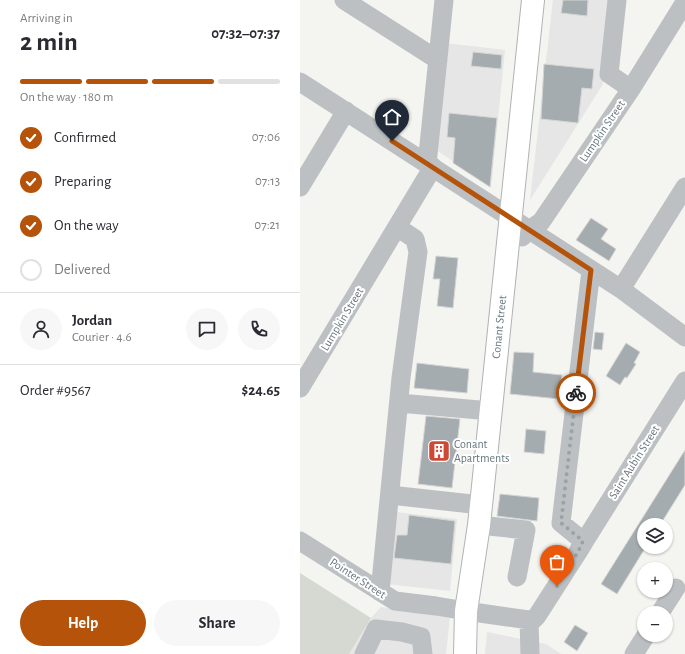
<!DOCTYPE html>
<html lang="en">
<head>
<meta charset="utf-8">
<style>
	body { margin:0; font-family:"Alegreya Sans",sans-serif; background:#f7f7f7; color:#2b2b33; height:100vh; display:flex; flex-direction:column; font-size:15px; white-space:nowrap }
	* { box-sizing:border-box; margin:0 }
	p { font-size:13px; color:#7c7c81 }
	.icon { flex:none; width:22px; height:22px; fill:none; stroke:currentColor; stroke-width:2; stroke-linecap:round; stroke-linejoin:round }
	.map { position:relative; flex:1; overflow:hidden }
	.sheet { display:flex; flex-direction:column; background:#fff; width:300px }
	.sheet>* { flex:none }
	.buttons { position:absolute; left:337px; top:518px; display:grid; gap:8px }
	.buttons a { display:grid; place-items:center; width:36px; height:36px; border-radius:50%; background:#fff; box-shadow:0 1px 3px #0004; font-size:20px }
	.pin { position:absolute; display:grid; place-items:center; width:34px; height:34px; color:#fff; margin:-41px -17px; border-radius:50% 50% 50% 0; rotate:-45deg; box-shadow:0 0 4px #0007 }
	.pin .icon { rotate:45deg }
	.courier { position:absolute; display:grid; place-items:center; width:40px; height:40px; margin:-20px; border:3px solid #b45309; border-radius:50%; background:#fff; color:#222; box-shadow:0 1px 5px #0007 }
	.headline em { font-style:normal; font-weight:700 }
	.headline div { display:flex; flex-direction:column-reverse }
	.headline { display:flex; align-items:center; justify-content:space-between; height:68px; padding:0 20px }
	h1 { font-size:26px; font-weight:700; line-height:30px }
	.bar { display:grid; grid-template-columns:repeat(4,1fr); gap:6px 4px; align-content:center; height:48px; padding:0 20px }
	.bar i { height:5px; border-radius:3px; background:#e1e1e2 }
	.bar .selected { background:#b45309 }
	.bar p { grid-column:span 4 }
	.line { display:flex; align-items:center; gap:10px; padding:0 20px; border-top:1px solid #e1e1e2 }
	.line div { flex:1 }
	.round { display:grid; place-items:center; flex:none; width:42px; height:42px; border-radius:21px; background:#f7f7f7 }
	ol { padding:0 20px; list-style:none }
	li { display:flex; align-items:center; gap:12px; height:44px }
	li p { margin-inline-start:auto }
	li .icon { padding:4px; border-radius:50%; background:#b45309; color:#fff; stroke-width:4 }
	li:last-child { color:#7c7c81 }
	li i { width:22px; height:22px; border:2px solid #e1e1e2; border-radius:50% }
	.primary-button { display:flex; gap:8px; margin-top:auto; padding:8px 20px }
	.primary-button a { flex:1; height:46px; border-radius:24px; background:#b45309; color:#fff; font-size:16px; font-weight:700; line-height:46px; text-align:center }
	.primary-button a+a { background:#f7f7f7; color:#2b2b33 }
	main { display:flex; flex:1; min-height:0 }
	.map>svg:first-child { display:block }
	.built { fill:#e5e6e5 }
	.green { fill:#d5d9d1 }
	.building { fill:#a4acb0; stroke:#d6d6d4 }
	.lines { fill:none; stroke-linecap:round; stroke-linejoin:round }
	.major-casing { stroke:#aeb3b5; stroke-width:24 }
	.minor { stroke:#bcc0c3; stroke-width:19 }
	.major { stroke:#fff; stroke-width:22 }
	.done { stroke:#98a3a7; stroke-width:4; stroke-dasharray:0 7.2 }
	.route { stroke:#b45309; stroke-width:5 }
	.labels { text-anchor:middle; stroke-width:4; stroke-linejoin:round; paint-order:stroke }
	.street-label { font-size:12px; fill:#67777f; stroke:#fff }
	.poi-label { font-size:12px; fill:#67777f; stroke:#fff; text-anchor:start }
</style>
</head>
<body>
<main>
<section class="sheet">
<div class="headline"><div><h1>2 min</h1><p>Arriving in</p></div><em>07:32–07:37</em></div>
<div class="bar"><i class="selected"></i><i class="selected"></i><i class="selected"></i><i></i><p>On the way · 180 m</p></div>
<ol>
<li><svg class="icon" aria-label="check" viewBox="0 0 24 24"><path d="M5 12l5 5 9-10"/></svg>Confirmed<p>07:06</p></li>
<li><svg class="icon" aria-label="check" viewBox="0 0 24 24"><path d="M5 12l5 5 9-10"/></svg>Preparing<p>07:13</p></li>
<li><svg class="icon" aria-label="check" viewBox="0 0 24 24"><path d="M5 12l5 5 9-10"/></svg>On the way<p>07:21</p></li>
<li><i></i>Delivered</li>
</ol>
<div class="line" style="height:72px"><a class="round"><svg class="icon" aria-label="person" viewBox="0 0 24 24"><circle cx="12" cy="8" r="4"/><path d="M4 21q1-7 8-7t8 7"/></svg></a><div><b>Jordan</b><p>Courier · 4.6</p></div><a class="round"><svg class="icon" aria-label="chat" viewBox="0 0 24 24"><path d="M4 5h16v11H9l-5 4z"/></svg></a><a class="round"><svg class="icon" aria-label="phone" viewBox="0 0 24 24"><path d="M5 4h4l2 5-3 2q2 4 5 5l2-3 5 2v4C11 20 4 13 5 4z"/></svg></a></div>
<div class="line" style="height:52px"><div>Order #9567</div><b>$24.65</b></div>
<div class="primary-button"><a>Help</a><a>Share</a></div>
</section>
<div class="map">
<svg width="385" height="654" viewBox="0 0 385 654">
	<rect width="100%" height="100%" fill="#f4f4f1"/>
	<!-- built -->
	<path class="built" d="M253,0h60l-10,84 -73,116z
		M145,43l60,7 -14,137 -56,-38z
		M95,512l62,7 -7,72 -63,-7z
		M81,607l69,10 -4,37h-97l22,-36z
		M187,632l59,12 15,10h-76z"/>
	<!-- green -->
	<path class="green" d="M0,573l71,45 -22,36h-49z"/>
	<!-- building -->
	<path class="building" d="M263,0h25l-1,16 -26,-3z
		M173,52l29,3 -1,14 -30,-3z
		M244,64l50,5 -2,20 -10,-1 -4,35 -37,-4z
		M149,113l48,5 -7,69 -37,-24 2,-25 -8,-1z
		M291,218l17,11 -7,10 15,10 -7,12 -33,-21z
		M136,256l22,2 -5,50 -16,-2 3,-27h-7z
		M295,332l9,1 -2,17 -9,-1z
		M326,343l14,9 -6,11 2,1 -9,14 -2,-1 -5,8 -14,-9z
		M214,352l20,1 -1,19 29,3 -3,24 -49,-5z
		M117,363l52,6 -2,24 -53,-5z
		M126,416l34,3 -8,69 -34,-4z
		M226,429l20,2 -2,23 -20,-2z
		M385,450v35l-25,40h-16v25l-27,44 -16,-10z
		M200,494l39,4 -2,23 -40,-5z
		M109,515l46,6 -4,43 -57,-6 3,-23h10z
		M275,625l13,8 -11,18 -13,-9z"/>
	<g class="lines">
		<!-- major casing -->
		<g class="major-casing">
			<path id="major" d="M165,654l1,-43 13,-86 54,-525"/>
		</g>
		<!-- minor -->
		<path class="minor" d="M44,0l94,60
			M317,0l-8,74 22,15
			M0,82l321,207 64,48
			M127,164l17,-164
			M0,187l46,-76
			M222,237l7,-7 12,-8 90,-133 54,-87
			M291,270l-30,253 22,18 1,1 -6,10 5,-11 1,1 101,-161
			M321,289l64,-102
			M0,388l133,-221
			M99,403l92,8
			M90,495l91,10
			M179,525l47,5 -9,47
			M0,541l95,60 41,5 30,5 63,9h4l4,-4 41,-64
			M80,592l21,-214 17,-126 -3,-13 -18,-12
			M360,613l16,-25
			M229,620l1,34
			M64,654l12,-25 26,3 19,5 2,17
			M334,654l12,-19"/>
		<!-- major -->
		<use href="#major" class="major"/>
	</g>
	<g class="lines">
		<!-- done -->
		<path class="done" d="M257,586l21,-34 5,-11 -22,-18 15,-130"/>
		<!-- route -->
		<path class="route" d="M92,141l199,129 -15,123"/>
	</g>
	<!-- icons -->
	<defs>
		<g id="building-square" transform="scale(1.15)"><rect x="-9" y="-9" width="18" height="18" rx="4" fill="#cf4836" stroke="#fff"/><path d="M-4-6H4V6H1V3H-1V6H-4ZM-2.5-4.3h1.7v1.8h-1.7ZM.8-4.3h1.7v1.8H.8ZM-2.5-1h1.7V.8h-1.7ZM.8-1h1.7V.8H.8Z" fill="#fff"/></g>
	</defs>
	<g fill-rule="evenodd">
		<use href="#building-square" x="139" y="451"/>
	</g>
	<g class="labels">
		<!-- street labels -->
		<g class="street-label">
			<text transform="translate(302 131) rotate(-56)" y="4">Lumpkin Street</text>
			<text transform="translate(42 319) rotate(-59)" y="4">Lumpkin Street</text>
			<text transform="translate(199 327) rotate(-84)" y="4">Conant Street</text>
			<text transform="translate(334 462) rotate(-58)" y="4">Saint Aubin Street</text>
			<text transform="translate(58 578) rotate(33)" y="4">Pointer Street</text>
		</g>
		<!-- poi labels -->
		<g class="poi-label">
			<text x="154" y="448">Conant<tspan x="154" dy="14">Apartments</tspan></text>
		</g>
	</g>
</svg>
<div class="buttons">
<a><svg class="icon" aria-label="layers" viewBox="0 0 24 24"><path d="M12 4l9 5-9 5-9-5zM3 14l9 5 9-5"/></svg></a>
<a>+</a>
<a>−</a>
</div>
<div class="pin" style="left:257px;top:586px;background:#ea580c"><svg class="icon" aria-label="bag" viewBox="0 0 24 24"><path d="M5 8h14l-1 12H6zM9 8a3 3 0 0 1 6 0"/></svg></div>
<div class="pin" style="left:92px;top:141px;background:#1f2937"><svg class="icon" aria-label="home" viewBox="0 0 24 24"><path d="M3 11l9-7 9 7M6 9v11h12V9"/></svg></div>
<div class="courier" style="left:276px;top:393px"><svg class="icon" aria-label="bike" viewBox="0 0 24 24"><circle cx="6" cy="16" r="4"/><circle cx="18" cy="16" r="4"/><path d="M6 16l4-8h5l3 8M10 8l3 8H6M13 5h3"/></svg></div>
</div>
</main>
</body>
</html>
